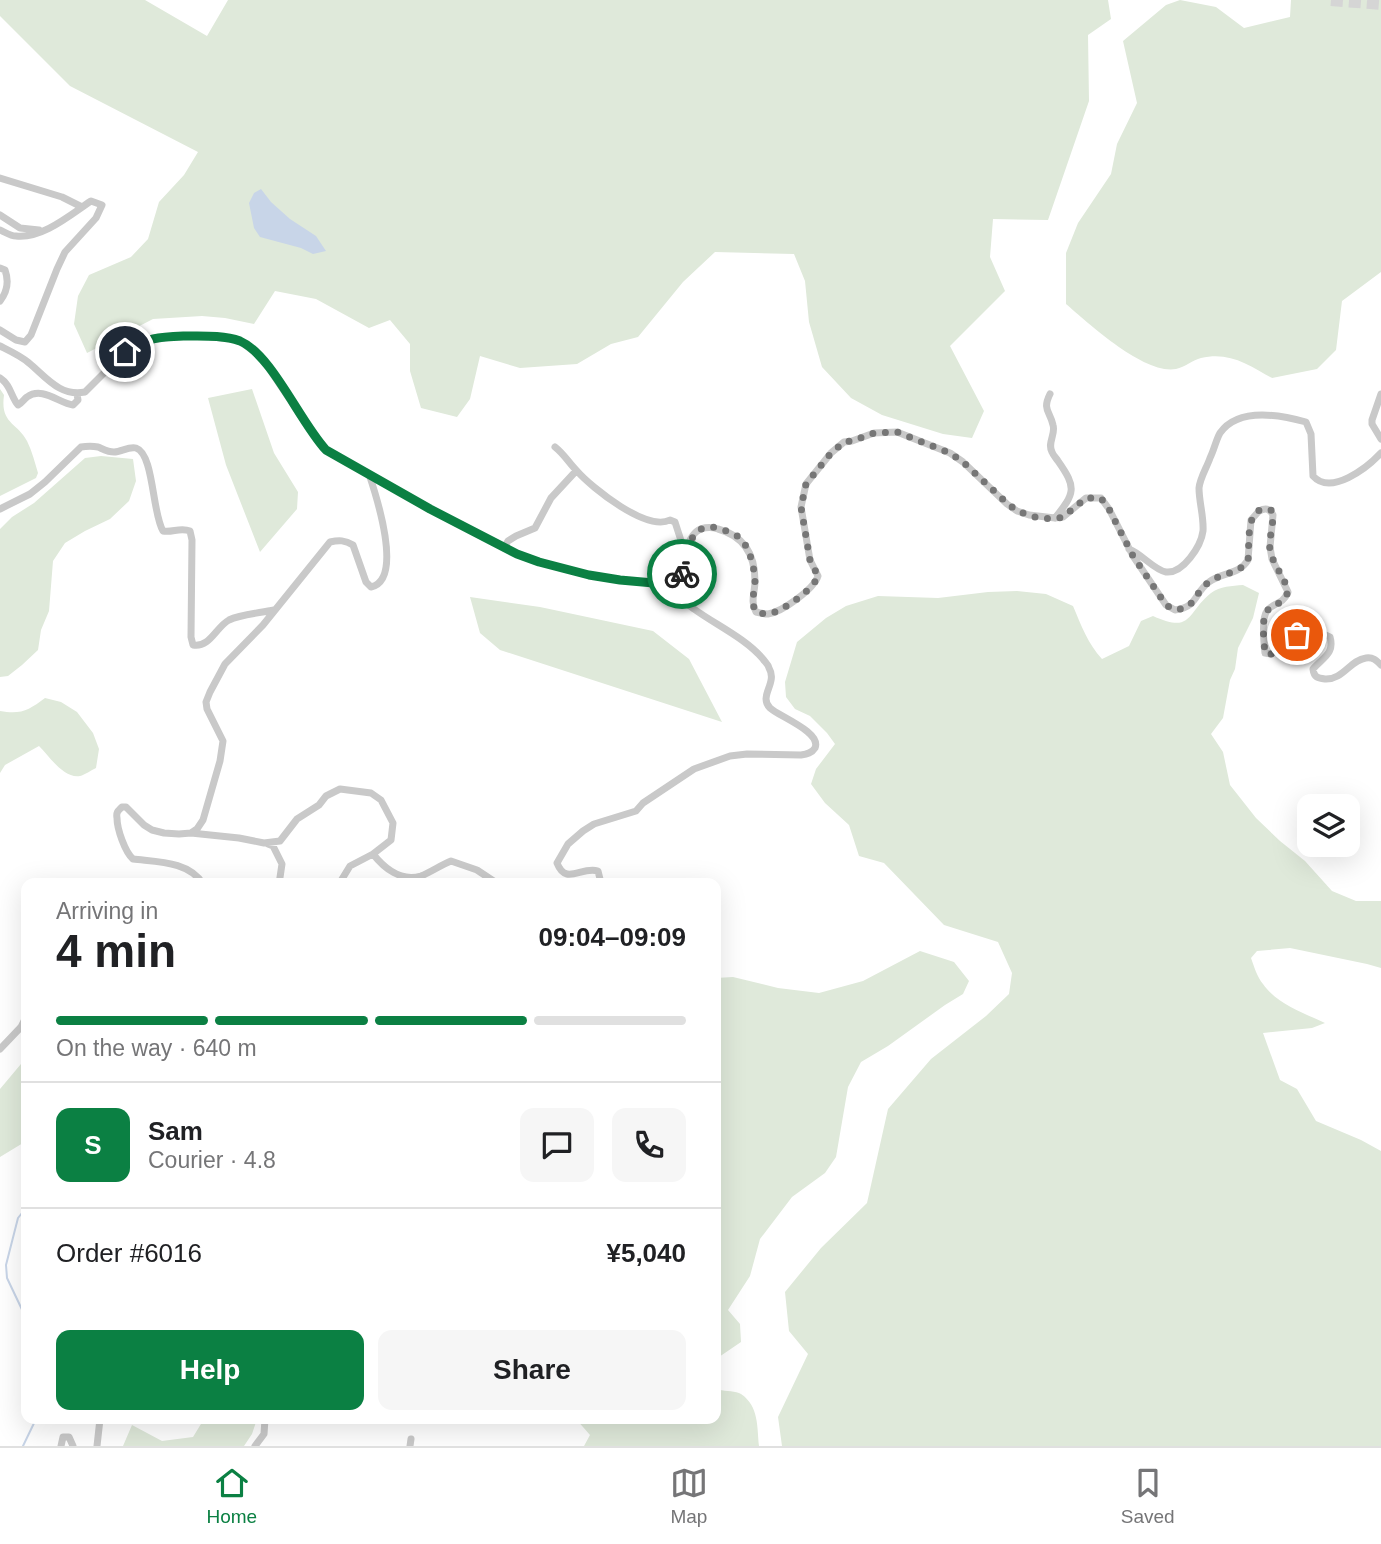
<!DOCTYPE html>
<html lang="en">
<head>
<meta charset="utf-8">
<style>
	body { margin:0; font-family:Arial,sans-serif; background:#f6f6f6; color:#202124; height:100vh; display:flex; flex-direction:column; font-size:26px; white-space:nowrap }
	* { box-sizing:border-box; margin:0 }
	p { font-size:23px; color:#757577 }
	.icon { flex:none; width:38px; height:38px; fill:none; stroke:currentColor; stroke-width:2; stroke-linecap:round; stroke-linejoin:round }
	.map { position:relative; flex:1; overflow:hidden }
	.details { position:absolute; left:21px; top:878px; width:700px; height:546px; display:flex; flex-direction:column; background:#fff; border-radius:14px; box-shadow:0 7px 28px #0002 }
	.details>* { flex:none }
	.controls { position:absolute; left:1297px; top:794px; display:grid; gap:14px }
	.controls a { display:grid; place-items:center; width:63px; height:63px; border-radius:14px; background:#fff; box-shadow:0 7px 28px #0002; font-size:35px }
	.pin { position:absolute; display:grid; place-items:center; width:60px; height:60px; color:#fff; margin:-30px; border:4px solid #fff; border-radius:50%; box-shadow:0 2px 7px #0007 }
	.courier { position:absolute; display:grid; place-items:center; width:70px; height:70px; margin:-35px; border:5px solid #0b8043; border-radius:50%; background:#fff; color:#222; box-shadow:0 2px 9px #0007 }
	.summary em { font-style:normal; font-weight:800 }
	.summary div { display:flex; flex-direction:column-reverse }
	.summary { display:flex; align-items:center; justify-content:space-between; height:119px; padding:0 35px }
	h1 { font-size:46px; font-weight:800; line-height:52px }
	.bar { display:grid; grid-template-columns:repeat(4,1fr); gap:10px 7px; align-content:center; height:84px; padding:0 35px }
	.bar i { height:9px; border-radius:5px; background:#e0e0e0 }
	.bar .on { background:#0b8043 }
	.bar p { grid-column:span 4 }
	.line { display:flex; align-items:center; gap:18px; padding:0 35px; border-top:2px solid #e0e0e0 }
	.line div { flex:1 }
	.round { display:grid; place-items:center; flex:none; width:74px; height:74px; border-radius:14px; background:#f6f6f6 }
	.action { display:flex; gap:14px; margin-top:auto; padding:14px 35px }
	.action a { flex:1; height:80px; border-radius:14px; background:#0b8043; color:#fff; font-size:28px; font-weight:800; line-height:80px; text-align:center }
	.action a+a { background:#f6f6f6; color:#202124 }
	.menu { display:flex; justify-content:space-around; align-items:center; height:98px; border-top:2px solid #e0e0e0; background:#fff; font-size:19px; color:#757577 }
	.menu a { display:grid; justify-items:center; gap:4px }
	.menu .on { color:#0b8043 }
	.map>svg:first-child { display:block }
	.green { fill:#dfe9da }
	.water { fill:#c8d5e8 }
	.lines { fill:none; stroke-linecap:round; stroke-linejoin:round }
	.stream { stroke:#c8d5e8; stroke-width:2 }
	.highway-tunnel { stroke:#d5d5d5; stroke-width:12; stroke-dasharray:12 6; stroke-linecap:butt }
	.street { stroke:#c9c9c9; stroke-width:7 }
	.done { stroke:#767676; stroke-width:7; stroke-dasharray:0 12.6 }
	.route { stroke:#0b8043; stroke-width:9 }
</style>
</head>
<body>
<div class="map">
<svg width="1381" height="1446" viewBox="0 0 1381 1446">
	<rect width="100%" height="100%" fill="#fff"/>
	<!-- green -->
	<path class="green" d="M0,0h145l62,36 21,-36h880l3,19 -23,16 1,66 -41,119 -55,-1 -3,38 15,34 -55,55 34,65 -12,27 -29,-4 -61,-19 -31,-17 -29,-31 -13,-45 -4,-41 -11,-27 -79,-2 -32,30 -45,55 -27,7 -34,20 -57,4 -40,-12 -10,43 -13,18 -36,-9 -11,-37v-27l-20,-24 -21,8 -53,-29 -41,-8 -21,33 -29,-6 -23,-2 -49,3 -66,34 -13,-29 4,-28 11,-21 42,-18 17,-18 11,-37 25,-27 14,-23 -128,-66 -70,-70z
		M1180,0l36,7 28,21 46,-11 1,-17h90v272l-39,29 -6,49 -19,19 -45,9c-23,-13 -43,-27 -71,-20 -8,2 -16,9 -25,11 -31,6 -87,-45 -110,-65v-51l12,-30 33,-49 6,-30 20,-41 -14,-62 43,-36z
		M0,389l4,6c-4,29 13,27 23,46 5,10 8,22 11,32l-2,5 -36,18z
		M252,389l22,64 24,39 -1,17 -37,43 -34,-87 -18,-67z
		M101,456l32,3 3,22 -7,20 -19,18 -25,12 -20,12 -12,18 -4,50 -8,19 -3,20 -16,15 -14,11 -8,1v-148l12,-12 22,-14 51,-45z
		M1243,585l16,8 -6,25 -15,30 -3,21 -5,11 -7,38 -12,16 12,18 7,33 26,33 24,23 25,20 27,30 24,10h25v67l-14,-4 -77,-16 -33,3 -6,7c3,8 6,19 12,26 14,20 41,29 62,39l-13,5 -49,5 17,47 17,9 19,32 45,19 20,11v295h-599l-4,-29 30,-63 -19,-23 -4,-39 36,-44 46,-45 21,-94 43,-50 55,-43 23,-22 3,-21 -14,-31 -54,-17 -60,-62 -25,-7 -10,-31 -24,-22 -14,-19 5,-15 19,-25 -8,-11 -17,-17 -15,-7 -9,-12 -1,-15 12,-40 29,-24 20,-12 32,-10 60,2 50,-6 29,-1 29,3 27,12c8,19 15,38 29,53l27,-13 12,-25 12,-5c40,18 33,-3 58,-23 9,-7 21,-7 32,-8z
		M470,597l70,10 113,24 36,28 33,63 -222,-72 -20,-17z
		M45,698l16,4 16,10 16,21 6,16 -3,19c-5,2 -11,7 -16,8 -16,3 -31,-20 -41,-30l-34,19 -5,8v-62c21,4 29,-1 45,-13z
		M920,951l34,11 15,19 -6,13 -18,11 -57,41 -27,16 -13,25 -12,70 -11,16 -33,24 -32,42 -10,37 -22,34 12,14 1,18 -25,17v-381l17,-1 45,11 41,5 44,-12z
		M26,1058v77l-3,8 -23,14v-68z
		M716,1380l3,10c7,1 17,1 22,4 18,12 16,33 18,52h-175l6,-11 -14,-16h140z
		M204,1419h53l-5,15 -8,12h-121l9,-21 30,16 31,-4z"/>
	<!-- water -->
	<path class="water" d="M261,189l10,13 19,17 26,17 10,15 -13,3 -12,-6 -41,-11 -6,-9 -5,-25 5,-10z"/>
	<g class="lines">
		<!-- stream -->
		<path class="stream" d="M26,1208l-8,10 -12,47 1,13 19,40
			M23,1446l13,-27"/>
		<!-- highway-tunnel -->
		<path class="highway-tunnel" d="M1331,0l50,4"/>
		<!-- street -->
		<path class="street" d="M0,178l62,19 20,10
			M0,215l20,13 19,2
			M0,230c5,2 10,6 16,6 26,3 54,-21 75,-35l11,4 -6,13 -31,34 -8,17 -26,66 -6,7 -9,-2 -16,-10
			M0,268l5,2c4,11 2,22 -5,31
			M0,346c10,5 21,10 29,17 17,14 31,34 56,29l40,-40 15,-10 31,-5 34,-1 32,4 7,4 18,14 47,70 17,22 104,59 87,45 22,8 50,13 31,5 56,5
			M0,378c11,7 11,19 18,27 4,-2 6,-6 9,-8 15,-11 32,6 46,8l5,-5 -1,-6
			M1050,394c-8,16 0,17 3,31 3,9 -6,18 -1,27 1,3 4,6 6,9 19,27 17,32 -3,57
			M1381,394l-9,26v4l9,15
			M555,447c9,7 14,16 22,24 15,17 70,61 93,49l5,2 11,34
			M0,509l30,-15 15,-12 36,-35c6,-1 12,-1 17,0 5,2 10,5 16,5 7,0 15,-6 22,-4 18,6 16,65 27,83 9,2 17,-4 27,0l2,9 -1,97 2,8c17,3 23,-18 36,-25 12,-6 32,-7 45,-10
			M504,548l4,-7 8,-5 19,-8 16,-30 25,-27
			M1129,549c13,5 25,21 37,23 17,2 35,-26 37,-41 1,-14 -4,-29 -4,-43 1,-10 8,-21 11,-30 4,-8 6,-18 10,-25 18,-26 61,-18 86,-11l5,12 2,42c18,20 54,-8 68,-23
			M191,833l48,5 25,5 16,-2 17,-22 22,-14 7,-9 14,-7 31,4 10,7 12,23 -2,17 -18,14c11,14 28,28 48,22 10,-4 20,-11 30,-15l26,9 21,14
			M268,844l5,2 9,18 -3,20
			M203,884c-14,-23 -46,-22 -70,-25 -8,-7 -16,-30 -16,-41 -1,-6 1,-7 5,-11h4l18,18 8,5 12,3 15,1 12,-1 6,-4 6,-9 17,-59 3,-20 -16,-32 -1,-7 4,-10 15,-28 38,-39 67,-83c9,-2 15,-2 23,3l13,37 5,5c33,-7 5,-92 -2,-113
			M339,884l11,-18 23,-12
			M597,884l3,-5 -2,-8c-17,-5 -32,15 -41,-8l11,-19 15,-13 11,-7 42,-13 7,-8 51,-34 36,-13 17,-2 54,1c6,-1 11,-2 14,-7 7,-16 -37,-32 -45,-40 -12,-12 8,-25 -1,-40 -1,-4 -4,-6 -6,-9 -18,-21 -47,-34 -69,-50 -6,-5 -13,-8 -16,-15 -2,-3 -3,-6 -2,-10 1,-3 4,-6 5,-9 5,-13 4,-31 13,-41 6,-7 16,-8 24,-5 26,7 37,26 37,52 0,11 -5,21 1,31 4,1 8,2 12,2 14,-2 46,-25 50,-38l-8,-16 -9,-53 5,-23 25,-31 13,-11 8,-1 22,-8 23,-1 53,21 13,9 44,42 10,7 12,4 26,3 8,-1 23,-19h15l8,11 24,47 33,49 9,5c23,-3 19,-17 34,-28 13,-10 30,-7 39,-22l3,-40 8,-9c6,-3 11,-3 14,4l-3,32 2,12 16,33c-6,14 -15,10 -21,19 -6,7 -3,33 -2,42l6,1c7,-4 12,-11 18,-15 11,-7 30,-8 41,-2 5,17 -8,21 -17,32 1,8 4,9 12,10 18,1 25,-19 41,-21 7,-1 10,2 15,7
			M0,1049l21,-22 5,-10
			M61,1446l2,-9h6l4,9
			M97,1446l3,-27
			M255,1446l9,-12 1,-15
			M410,1446l1,-7"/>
	</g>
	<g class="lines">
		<!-- done -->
		<path class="done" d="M682,574c6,-23 7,-55 39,-45 7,3 15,5 20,10 9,10 13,28 14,41 0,11 -5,22 1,32 4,1 8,2 12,2 14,-2 46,-25 50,-38l-8,-16 -9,-53 5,-23 25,-31 13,-11 8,-1 22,-8 23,-1 53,21 13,9 44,41 10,8 21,7 17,1 8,-2 23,-19h15l8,11 24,47 33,49 9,5c23,-3 18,-17 34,-28 13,-10 30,-7 39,-22 2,-15 -4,-58 23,-50 5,13 -3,26 -1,40 3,15 15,27 18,42 -6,14 -15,11 -21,19 -6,7 -3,33 -2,42l6,1 16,-14 10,-5"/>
		<!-- route -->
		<path class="route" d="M125,352c22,-15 36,-15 61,-16 17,0 38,-1 54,5 32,14 60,81 86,109l104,59 87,45 22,8 50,13 31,5 56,5 6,-11"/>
	</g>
</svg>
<div class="controls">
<a><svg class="icon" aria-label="layers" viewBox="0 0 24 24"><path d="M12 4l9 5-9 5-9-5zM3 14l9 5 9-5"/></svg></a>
</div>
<div class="pin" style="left:1297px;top:635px;background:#ea580c"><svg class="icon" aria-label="bag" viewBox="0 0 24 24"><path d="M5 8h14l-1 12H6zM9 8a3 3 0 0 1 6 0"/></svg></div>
<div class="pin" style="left:125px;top:352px;background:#1f2937"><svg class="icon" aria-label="home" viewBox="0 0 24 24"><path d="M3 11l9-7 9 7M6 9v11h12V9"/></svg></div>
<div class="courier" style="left:682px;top:574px"><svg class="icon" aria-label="bike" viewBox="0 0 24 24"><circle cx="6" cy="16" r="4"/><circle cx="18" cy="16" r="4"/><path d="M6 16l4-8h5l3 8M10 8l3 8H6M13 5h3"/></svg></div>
<section class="details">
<div class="summary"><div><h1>4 min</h1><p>Arriving in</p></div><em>09:04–09:09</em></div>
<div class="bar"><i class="on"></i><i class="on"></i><i class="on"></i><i></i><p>On the way · 640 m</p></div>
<div class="line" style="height:126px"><b class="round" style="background:#0b8043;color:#fff">S</b><div><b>Sam</b><p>Courier · 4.8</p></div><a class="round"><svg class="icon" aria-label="chat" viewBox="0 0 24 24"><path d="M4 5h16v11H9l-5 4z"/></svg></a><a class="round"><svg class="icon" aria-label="phone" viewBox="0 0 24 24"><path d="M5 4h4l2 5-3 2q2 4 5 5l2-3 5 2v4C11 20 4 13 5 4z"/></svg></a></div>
<div class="line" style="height:91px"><div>Order #6016</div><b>¥5,040</b></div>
<div class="action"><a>Help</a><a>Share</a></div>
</section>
</div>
<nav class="menu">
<a class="on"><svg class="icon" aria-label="home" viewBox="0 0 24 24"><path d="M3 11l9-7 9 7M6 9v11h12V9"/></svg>Home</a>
<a><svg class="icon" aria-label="map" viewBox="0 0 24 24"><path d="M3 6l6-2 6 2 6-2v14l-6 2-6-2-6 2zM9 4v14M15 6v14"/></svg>Map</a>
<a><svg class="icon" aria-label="saved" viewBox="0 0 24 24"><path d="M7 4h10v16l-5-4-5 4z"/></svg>Saved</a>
</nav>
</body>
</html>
